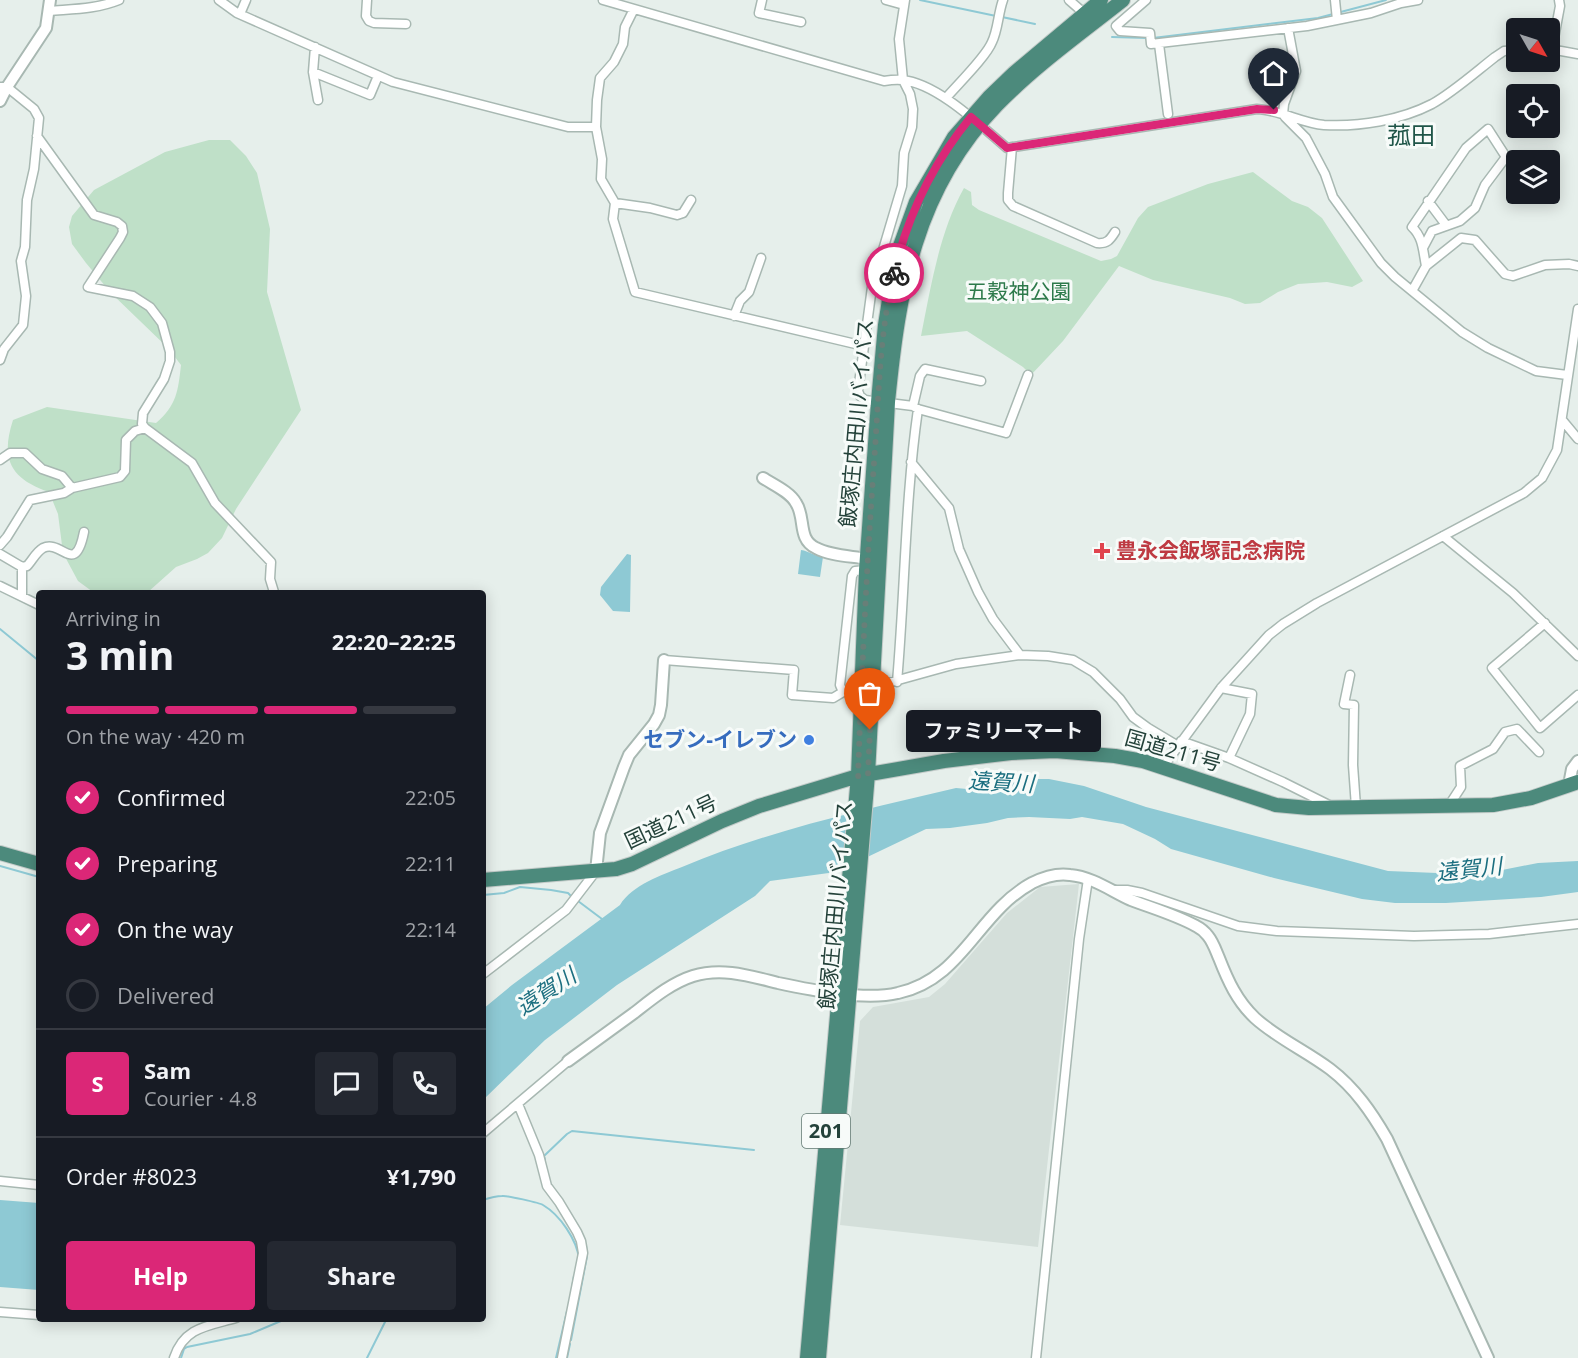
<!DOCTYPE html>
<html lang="en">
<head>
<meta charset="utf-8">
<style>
	body { margin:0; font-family:"Open Sans","Noto Sans JP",sans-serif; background:#242831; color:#f1f3f6; height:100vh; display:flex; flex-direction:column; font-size:22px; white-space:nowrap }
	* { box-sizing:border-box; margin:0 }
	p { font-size:20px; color:#9ea1a6 }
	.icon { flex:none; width:33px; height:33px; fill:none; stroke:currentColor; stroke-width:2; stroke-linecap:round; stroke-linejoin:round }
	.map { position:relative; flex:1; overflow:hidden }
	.side { position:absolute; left:36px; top:590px; width:450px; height:732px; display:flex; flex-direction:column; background:#171b24; border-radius:6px; box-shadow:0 3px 15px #0003 }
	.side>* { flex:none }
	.needle { width:39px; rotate:129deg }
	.controls { position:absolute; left:1506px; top:18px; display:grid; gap:12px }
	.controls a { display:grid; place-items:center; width:54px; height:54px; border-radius:6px; background:#171b24; box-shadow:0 3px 15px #0003; font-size:30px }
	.pin { position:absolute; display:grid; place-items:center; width:51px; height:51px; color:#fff; margin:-62px -26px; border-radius:50% 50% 50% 0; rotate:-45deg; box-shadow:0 0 6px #0007 }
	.pin .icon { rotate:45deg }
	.courier { position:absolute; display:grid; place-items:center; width:60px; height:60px; margin:-30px; border:4px solid #db2777; border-radius:50%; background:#fff; color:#222; box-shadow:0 2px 8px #0007 }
	.bubble { position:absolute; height:42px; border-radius:6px; background:#171b24; box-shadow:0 3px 15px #0003; font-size:20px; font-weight:700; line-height:42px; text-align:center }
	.head em { font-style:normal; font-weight:700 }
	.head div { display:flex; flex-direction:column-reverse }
	.head { display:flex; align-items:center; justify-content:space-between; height:102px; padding:0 30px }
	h1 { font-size:39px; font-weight:700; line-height:45px }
	.bar { display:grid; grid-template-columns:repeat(4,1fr); gap:9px 6px; align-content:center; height:72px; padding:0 30px }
	.bar i { height:8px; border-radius:4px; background:#363941 }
	.bar .selected { background:#db2777 }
	.bar p { grid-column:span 4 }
	.line { display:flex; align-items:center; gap:15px; padding:0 30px; border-top:2px solid #363941 }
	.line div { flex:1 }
	.round { display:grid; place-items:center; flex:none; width:63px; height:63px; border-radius:6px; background:#242831 }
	ol { padding:0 30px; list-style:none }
	li { display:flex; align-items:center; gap:18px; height:66px }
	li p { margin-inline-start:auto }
	li .icon { padding:6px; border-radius:50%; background:#db2777; color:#fff; stroke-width:4 }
	li:last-child { color:#9ea1a6 }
	li i { width:33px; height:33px; border:3px solid #363941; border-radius:50% }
	.primary-button { display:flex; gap:12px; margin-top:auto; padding:12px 30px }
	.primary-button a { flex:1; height:69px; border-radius:6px; background:#db2777; color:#fff; font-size:24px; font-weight:700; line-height:69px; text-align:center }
	.primary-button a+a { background:#242831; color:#f1f3f6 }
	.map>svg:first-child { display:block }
	.built { fill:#d4dfda }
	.green { fill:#bfe0c8 }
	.water { fill:#8ec9d4 }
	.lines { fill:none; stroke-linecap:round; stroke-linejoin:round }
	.stream { stroke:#8ec9d4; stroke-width:2 }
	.minor-casing { stroke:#a8b8b2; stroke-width:11 }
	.tertiary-casing { stroke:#a8b8b2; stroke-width:14 }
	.trunk-casing { stroke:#c2cac8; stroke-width:16 }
	.minor { stroke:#fff; stroke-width:8 }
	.tertiary { stroke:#fff; stroke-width:10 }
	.trunk { stroke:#4c8a7c; stroke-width:14 }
	.done { stroke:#687f78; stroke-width:6; stroke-dasharray:0 10.8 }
	.route { stroke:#db2777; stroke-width:8 }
	.health-dot { fill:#e0444e; stroke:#f7fbf9; stroke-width:2 }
	.shop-dot { fill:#3f7fe0; stroke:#f7fbf9; stroke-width:2 }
	.labels { text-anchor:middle; stroke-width:6; stroke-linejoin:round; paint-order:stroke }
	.shield { fill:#f7fbf9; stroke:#637a73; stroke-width:1.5 }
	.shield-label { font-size:20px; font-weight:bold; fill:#24423a }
	.park-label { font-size:21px; fill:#2d7a4b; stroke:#f7fbf9 }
	.street-label { font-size:21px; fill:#24423a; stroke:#f7fbf9 }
	.health-label { font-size:21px; font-weight:bold; fill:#be3a42; stroke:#f7fbf9; text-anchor:start }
	.shop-label { font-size:21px; font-weight:bold; fill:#366cbe; stroke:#f7fbf9; text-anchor:end }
	.water-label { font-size:22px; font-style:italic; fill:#1c6f80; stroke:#f7fbf9 }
	.quarter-label { font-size:24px; fill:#1f5548; stroke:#f7fbf9 }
</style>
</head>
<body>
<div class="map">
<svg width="1578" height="1358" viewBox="0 0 1578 1358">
	<rect width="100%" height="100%" fill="#e6efeb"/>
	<!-- built -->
	<path class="built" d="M1079,884l-41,363 -198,-22 20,-204 13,-14 56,-10 16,-13 62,-71 33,-26z"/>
	<!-- green -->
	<path class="green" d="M209,140h21l16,16 11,17 13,56 -3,63 34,118 -65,99 -14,29 -14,15 -11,6 -21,8 -28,25h-55l-15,-11 -15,-28 -5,-39 -9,-22c-38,-13 -49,-32 -36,-72l34,-13 109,16c21,-18 22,-32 25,-58l-13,-17 -57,-55 -25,-30 -14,-19 -3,-17 3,-11 22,-26 71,-38z
		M1253,172l39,29 16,6 14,11 41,63 -11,6 -25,-5 -29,2 -20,8 -18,11 -15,1 -15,-6 -77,-18 -34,-14 -56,75 -32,34 -8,-8 -56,-36 -46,5c10,-50 18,-103 43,-148l7,4 1,13 7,5 122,51 10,-2 6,-3 21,-38 10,-11 60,-23z"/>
	<!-- water -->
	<path class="water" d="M801,550c8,1 13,6 22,7l-3,20 -22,-3z
		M627,554l4,1 -1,57 -17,-1 -13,-16 1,-8z
		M1032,779h17l35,7 62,21 242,64 49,2 55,-1 46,-9 40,-2v31l-37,5 -95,6h-51l-33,-4 -88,-21 -103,-29 -16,-10 -32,-15 -41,-7 -12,2 -41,-2 -21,1 -21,5 -37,5 -24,1 -90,43 -66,9 -15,15 -138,89 -47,36 -25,19 -62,60v-91l29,-24 108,-80c12,-20 42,-30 62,-38 88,-37 181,-57 274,-79l22,2z
		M0,1200l39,3v87l-39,-3z"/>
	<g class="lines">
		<!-- stream -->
		<path class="stream" d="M920,0l76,16
			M1002,17l33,7
			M1112,37l36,1
			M1153,38l165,-20 68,-18
			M0,629l39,32
			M0,866l39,11
			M483,895l21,-2 16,-6 31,3 17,3 5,5
			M578,901l24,18
			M545,1160l-1,-4 23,-22 5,-3 182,19
			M483,1200c6,-2 12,-4 19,-4 4,-1 38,7 41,9 17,10 34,35 36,54
			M570,1300l4,-24
			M571,1340l16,-84 -1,-11
			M181,1358l3,-9 3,-2 63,-13 38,-16
			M367,1358l20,-40
			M556,1358l11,-47
			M567,1358l3,-14"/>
		<!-- minor casing -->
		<g class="minor-casing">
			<path id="minor" d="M219,0l18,13 156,69 175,45h28
				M367,0l-1,16 3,5 5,2 32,1
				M603,0l281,81c6,-1 12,-2 18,-1 35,3 79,46 105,68l250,-39c24,1 44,14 67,16 36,2 77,-5 108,-21 20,-11 45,-33 63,-47l9,-6 12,-1
				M762,0l-3,13 42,9
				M886,0l18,5
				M905,0l-6,39 4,41 7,14 3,15 -1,18 -8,26 -2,33 -30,101 -14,104 2,5 5,4 48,6 5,3 88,24 22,-58
				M1069,0l16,14
				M1146,0l-30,26 4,5 30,2 1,11 156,-18 64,-13 30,-10 17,-3
				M1335,0l2,20
				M634,9l-9,18 -2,17 -9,18 -14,16 -3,22 -1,27 6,32 -1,20 14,24 -2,16 22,73 229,54
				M50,11c23,-2 47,-2 69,-11
				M240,14l6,-14
				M1159,44l9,70
				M315,47l-2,25 5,28
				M1550,49l28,5
				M1552,49l8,-43 -1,-6
				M313,72l57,23 8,-19
				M0,87h7l27,22 5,9 -5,51 -7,31 -2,47 -4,14 5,35 -3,29 -19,24 -4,11
				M946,98c11,-13 40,-41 46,-56 6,-12 6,-28 11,-42
				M1283,114l1,-10 12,-33 -8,-43
				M1285,117l21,21 19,36 8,23 48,66 14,14 67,55 26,16 48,23 31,4
				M37,136l57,79 23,7 5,4 1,6 -3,6 -32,49 45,9 17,11 12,16 8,29v9l-6,18 -21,34 -1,11 3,4 47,35 23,40 56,59 -1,17 4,13
				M1012,147l-4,46v7l5,6 84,37c10,1 13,-3 18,-11
				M1428,201l18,24
				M615,203l35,5 27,7 6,-2 8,-13
				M1423,248l9,-17 28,-10 15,-13 10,-23 21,-28 -18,-28 -22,19 -54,79c11,10 11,24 14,39
				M1412,291l14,-25 35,-28 14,2 30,34 8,2 32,-11 24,-1 9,2
				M734,316l6,-15 9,-9 12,-34
				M913,406l7,-30 5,-7 56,12
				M1563,421l15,18
				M0,460l10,-7h15l17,16 20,7 10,12
				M911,462l38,46 10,41 19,43 15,27 27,36
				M1443,536l70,57 65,63
				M0,545l7,-8 23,-37 34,-7 8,-5 48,-11 5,-6 1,-31 9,-9 10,-3
				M0,554l22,13 5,-1c5,-5 9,-14 16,-18 19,-9 32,29 41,-16
				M22,567v29
				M0,586l39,19
				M1545,623l-53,45 48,60 38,-33
				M664,660l130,10 -2,25 41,3 10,-6h5
				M1350,675l-6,29 10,1 -1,60 3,42
				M897,682c8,-91 8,-182 21,-273
				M884,684l72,-20 64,-9 28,1 25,4 20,12 27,27 13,18 15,11 30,18
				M1221,688l31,6 -2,20 -21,44 54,24 48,24
				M843,692l-3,-7 12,-109 3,-5 11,-1
				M1181,741l48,17
				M1163,767l58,-79 48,-53 14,-11 34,-21 207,-110 18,-15 15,-28 21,-141
				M1448,807l13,-20 -1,-21 33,-17 12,-17 12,-3 22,23
				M1112,890h15l15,3 96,33 39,5 137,5 75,-2 89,-10
				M483,974l83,-64 30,-39
				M518,1104l21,51 8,31 12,16 18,30 4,9 2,12 -21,105
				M483,1133l85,-72
				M0,1181l39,4
				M0,1312l39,3
				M174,1358c10,-31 34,-32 62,-40
				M1036,1358l43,-419 9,-60"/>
		</g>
		<!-- tertiary casing -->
		<g class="tertiary-casing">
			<path id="tertiary" d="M0,101l7,-14 39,-59 4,-28
				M763,478c11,7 27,14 33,25 10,15 1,36 20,45 15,8 35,8 51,11
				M1569,785l3,-16 6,-8
				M596,871l4,-38 24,-66 5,-12 25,-31 5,-9 2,-10 3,-45
				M568,1061c22,-16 44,-32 66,-48 18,-14 37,-30 59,-37 29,-9 57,0 85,7 33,7 87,18 120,10 65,-14 79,-80 134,-110 12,-6 25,-10 38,-8 23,2 41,16 61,25 21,8 45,15 65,26 4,2 9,6 12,10 5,6 8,15 11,22 9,23 18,43 36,60 22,20 51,33 75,51 25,19 42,44 57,70l101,219"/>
		</g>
		<!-- trunk casing -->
		<g class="trunk-casing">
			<path id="trunk" d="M0,853l39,11
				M483,880l133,-11 16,-5 90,-43 37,-15 99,-30 86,-15 67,-8 44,-2 60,5 28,5 133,44 33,3 184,-3 38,-7 47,-16
				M807,1358l51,-582 8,-206 12,-168 7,-77 7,-44 8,-35 16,-44 38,-65 35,-40 25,-24 87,-73
				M819,1358l49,-584 20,-372c11,-112 27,-212 109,-297 38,-39 83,-71 126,-105"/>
		</g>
		<!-- minor -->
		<use href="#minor" class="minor"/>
		<!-- tertiary -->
		<use href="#tertiary" class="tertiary"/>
		<!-- trunk -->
		<use href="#trunk" class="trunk"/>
	</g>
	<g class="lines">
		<!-- done -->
		<path class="done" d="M870,730l-2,44 -10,2c4,-109 9,-218 17,-327 4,-58 5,-119 19,-176"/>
		<!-- route -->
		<path class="route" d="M894,273c14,-59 38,-109 77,-156l36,31 250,-39 17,1"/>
	</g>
	<!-- markers -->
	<path class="health-dot" d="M1099 542h6v6h6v6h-6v6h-6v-6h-6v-6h6z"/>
	<circle class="shop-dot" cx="809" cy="740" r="6"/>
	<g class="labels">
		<!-- shield labels -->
		<rect class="shield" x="802" y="1114" width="48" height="34" rx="4.5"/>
		<g class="shield-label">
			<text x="826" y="1138">201</text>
		</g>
		<!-- park labels -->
		<g class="park-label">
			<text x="1019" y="299">五穀神公園</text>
		</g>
		<!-- street labels -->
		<g class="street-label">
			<text transform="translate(857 423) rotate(-85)" y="7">飯塚庄内田川バイパス</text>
			<text transform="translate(1173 751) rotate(16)" y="7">国道211号</text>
			<text transform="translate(671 822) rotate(-25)" y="7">国道211号</text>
			<text transform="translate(836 905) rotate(-85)" y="7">飯塚庄内田川バイパス</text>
		</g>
		<!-- health labels -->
		<g class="health-label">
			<text x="1116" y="558">豊永会飯塚記念病院</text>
		</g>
		<!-- shop labels -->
		<g class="shop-label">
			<text x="797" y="747">セブン-イレブン</text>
		</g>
		<!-- water labels -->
		<g class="water-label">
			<text transform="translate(1001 782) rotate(3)" y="8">遠賀川</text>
			<text transform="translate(1469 869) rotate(-6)" y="8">遠賀川</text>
			<text transform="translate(546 991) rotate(-33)" y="8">遠賀川</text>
		</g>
		<!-- quarter labels -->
		<g class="quarter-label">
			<text x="1411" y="144">菰田</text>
		</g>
	</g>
</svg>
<div class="controls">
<a><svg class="needle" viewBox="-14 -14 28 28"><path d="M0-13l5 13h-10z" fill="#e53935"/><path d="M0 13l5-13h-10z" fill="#9ea1a6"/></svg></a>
<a><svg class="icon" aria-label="locate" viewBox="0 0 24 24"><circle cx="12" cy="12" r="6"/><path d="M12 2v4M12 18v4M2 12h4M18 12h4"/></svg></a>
<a><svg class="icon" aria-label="layers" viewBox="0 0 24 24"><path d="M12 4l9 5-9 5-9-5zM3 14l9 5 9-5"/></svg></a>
</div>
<div class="pin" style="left:870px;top:730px;background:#ea580c"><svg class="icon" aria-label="bag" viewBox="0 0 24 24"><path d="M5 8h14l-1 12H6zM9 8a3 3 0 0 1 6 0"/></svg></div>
<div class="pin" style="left:1274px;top:110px;background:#1f2937"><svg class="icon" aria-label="home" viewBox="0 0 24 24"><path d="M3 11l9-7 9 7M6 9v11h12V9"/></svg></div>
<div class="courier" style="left:894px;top:273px"><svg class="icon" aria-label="bike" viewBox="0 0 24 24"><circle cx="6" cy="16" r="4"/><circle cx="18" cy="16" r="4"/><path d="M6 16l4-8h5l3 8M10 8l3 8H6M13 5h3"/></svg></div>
<div class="bubble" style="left:906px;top:710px;width:195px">ファミリーマート</div>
<section class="side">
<div class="head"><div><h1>3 min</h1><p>Arriving in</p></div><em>22:20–22:25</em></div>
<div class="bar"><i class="selected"></i><i class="selected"></i><i class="selected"></i><i></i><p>On the way · 420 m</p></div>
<ol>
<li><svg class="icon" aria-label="check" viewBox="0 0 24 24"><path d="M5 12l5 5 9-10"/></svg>Confirmed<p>22:05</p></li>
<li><svg class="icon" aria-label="check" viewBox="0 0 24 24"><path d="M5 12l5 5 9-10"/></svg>Preparing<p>22:11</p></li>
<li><svg class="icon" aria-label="check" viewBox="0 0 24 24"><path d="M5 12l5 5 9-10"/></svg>On the way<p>22:14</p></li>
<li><i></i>Delivered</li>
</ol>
<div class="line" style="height:108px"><b class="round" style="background:#db2777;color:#fff">S</b><div><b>Sam</b><p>Courier · 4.8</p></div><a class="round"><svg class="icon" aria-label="chat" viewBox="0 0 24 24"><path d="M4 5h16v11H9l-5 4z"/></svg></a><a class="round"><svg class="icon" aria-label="phone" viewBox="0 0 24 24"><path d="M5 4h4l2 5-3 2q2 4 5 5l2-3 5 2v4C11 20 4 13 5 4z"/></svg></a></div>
<div class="line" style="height:78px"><div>Order #8023</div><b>¥1,790</b></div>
<div class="primary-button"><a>Help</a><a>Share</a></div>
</section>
</div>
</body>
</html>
